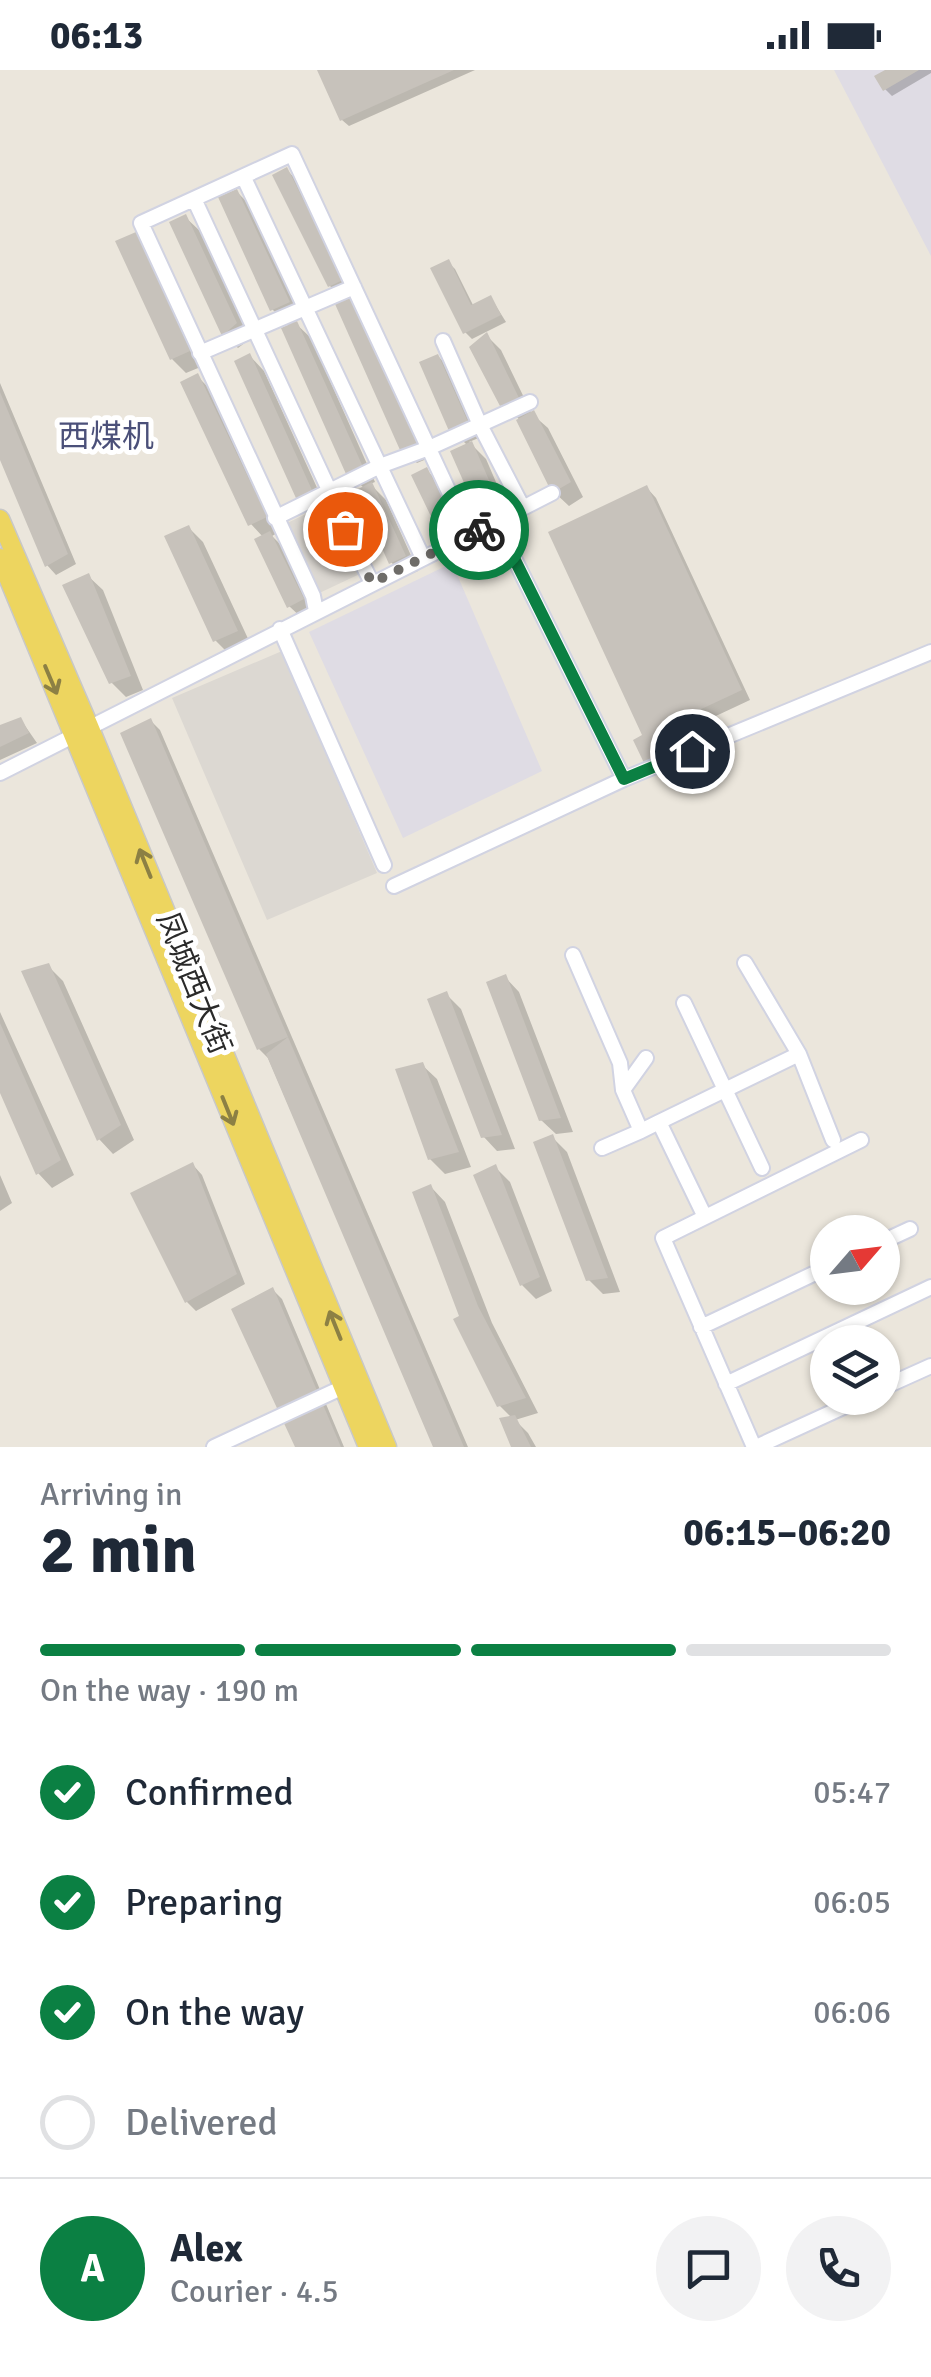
<!DOCTYPE html>
<html lang="en">
<head>
<meta charset="utf-8">
<style>
	body { margin:0; font-family:Signika,"Noto Sans SC",sans-serif; background:#f2f2f3; color:#1f2937; height:100vh; display:flex; flex-direction:column; font-size:38px; white-space:nowrap }
	* { box-sizing:border-box; margin:0 }
	p { font-size:32px; color:#747a83 }
	.icon { flex:none; width:55px; height:55px; fill:none; stroke:currentColor; stroke-width:2; stroke-linecap:round; stroke-linejoin:round }
	.map { position:relative; height:1377px; overflow:hidden }
	.drawer { display:flex; flex-direction:column; background:#fff; flex:1 }
	.drawer>* { flex:none }
	.needle { width:65px; rotate:62deg }
	.controls { position:absolute; left:810px; top:1145px; display:grid; gap:20px }
	.controls a { display:grid; place-items:center; width:90px; height:90px; border-radius:50%; background:#fff; box-shadow:0 2px 8px #0004; font-size:50px }
	.pin { position:absolute; display:grid; place-items:center; width:85px; height:85px; color:#fff; margin:-42px; border:5px solid #fff; border-radius:50%; box-shadow:0 2px 10px #0007 }
	.courier { position:absolute; display:grid; place-items:center; width:100px; height:100px; margin:-50px; border:8px solid #0b8043; border-radius:50%; background:#fff; color:#222; box-shadow:0 2px 12px #0007 }
	.headline em { font-style:normal; font-weight:700 }
	.headline div { display:flex; flex-direction:column-reverse }
	.headline { display:flex; align-items:center; justify-content:space-between; height:170px; padding:0 40px }
	h1 { font-size:65px; font-weight:700; line-height:75px }
	.bar { display:grid; grid-template-columns:repeat(4,1fr); gap:15px 10px; align-content:center; height:120px; padding:0 40px }
	.bar i { height:12px; border-radius:8px; background:#e0e1e3 }
	.bar .selected { background:#0b8043 }
	.bar p { grid-column:span 4 }
	.line { display:flex; align-items:center; gap:25px; padding:0 40px; border-top:2px solid #e0e1e3 }
	.line div { flex:1 }
	.round { display:grid; place-items:center; flex:none; width:105px; height:105px; border-radius:52px; background:#f2f2f3 }
	ol { padding:0 40px; list-style:none }
	li { display:flex; align-items:center; gap:30px; height:110px }
	li p { margin-inline-start:auto }
	li .icon { padding:10px; border-radius:50%; background:#0b8043; color:#fff; stroke-width:4 }
	li:last-child { color:#747a83 }
	li i { width:55px; height:55px; border:5px solid #e0e1e3; border-radius:50% }
	.status { display:flex; justify-content:space-between; align-items:center; height:70px; padding:0 50px; background:#fff; direction:ltr }
	.status svg { height:28px; fill:currentColor }
	.map>svg:first-child { display:block }
	.industrial { fill:#dfdce4 }
	.plaza { fill:#dcd8d2 }
	.shadow { fill:#0003 }
	.building { fill:#c7c2bb }
	.lines { fill:none; stroke-linecap:round; stroke-linejoin:round }
	.minor-casing { stroke:#d1d3e2; stroke-width:18 }
	.major-casing { stroke:#c8c8c8; stroke-width:21 }
	.minor { stroke:#fff; stroke-width:14 }
	.major { stroke:#edd55f; stroke-width:18 }
	.oneway { stroke:#8c8044 }
	.done { stroke:#6e6c68; stroke-width:10; stroke-dasharray:0 18 }
	.route { stroke:#0b8043; stroke-width:12 }
	.labels { text-anchor:middle; stroke-width:10; stroke-linejoin:round; paint-order:stroke }
	.street-label { font-size:30px; fill:#2a2a2a; stroke:#fff }
	.neighbourhood-label { font-size:32px; fill:#4b5079; stroke:#fff }
</style>
</head>
<body>
<div class="status"><b>06:13</b><svg viewBox="0 0 49 12"><path d="M0 12V9h3v3zM5 12V6h3v6zM10 12V3h3v9zM15 12V0h3v12zM26 1h20v11H26zM47 4h2v5h-2z"/></svg></div>
<div class="map">
<svg width="931" height="1377" viewBox="0 0 931 1377">
	<rect width="100%" height="100%" fill="#ebe6dc"/>
	<!-- industrial -->
	<path class="industrial" d="M834,0h97v186z
		M452,493l90,208 -139,67 -94,-206z"/>
	<!-- plaza -->
	<path class="plaza" d="M331,432l33,70 -51,24 -32,-70z
		M282,581l95,222 -110,47 -95,-222z"/>
	<!-- shadow -->
	<path class="shadow" d="M321,0h154l-126,56 -7,-6z
		M890,0h41v3l-39,23 -7,-7z
		M287,100l14,15 128,273 -12,5 -15,-14 -56,-147 -16,-16z
		M237,122l14,14 51,111 -9,4 18,17 64,144 -5,2 16,16 32,71 -13,6 -14,-15 -26,-73 -17,-16 -58,-146 -18,-18z
		M185,147l15,14 50,108 -12,9 -14,-14 -52,-111z
		M135,165l15,14 53,117 -17,7 -14,-14z
		M448,192l7,7 19,38 17,-9 15,24 -34,17 -7,-7z
		M487,266l14,14 31,64 16,14 35,69 -14,9 -15,-14 -36,-74 -16,-13z
		M250,286l14,15 65,143 -13,6 -14,-15z
		M438,286l14,15 29,66 -12,5 17,17 29,67 -15,14 -14,-14 -18,-80 -17,-17z
		M197,306l15,15 67,141 -7,4 12,12 32,66 -12,6 -15,-14 -26,-69 -12,-13z
		M0,313l76,181 -20,11 -9,-10 -47,-111z
		M426,400l15,14 26,54 -12,6 -15,-14z
		M647,418l9,10 94,202 -47,22 11,24 -67,18z
		M189,458l14,14 48,103 -21,10 -14,-14z
		M88,506l15,14 40,100 -17,7 -15,-15z
		M21,650l16,23 -37,17v-32z
		M151,651l9,9 308,717h-32l-168,-389 -9,-9z
		M48,896l15,15 71,159 -21,14 -14,-15z
		M505,907l14,15 54,140 -17,2 -15,-14z
		M446,924l15,15 54,140 -18,2 -14,-15z
		M0,942l74,163 -22,13 -14,-15 -38,-86z
		M422,995l15,14 34,88 -26,7 -15,-15z
		M552,1067l15,15 53,140 -17,2 -14,-14z
		M193,1095l9,10 43,109 -49,27 -9,-9z
		M495,1097l15,15 42,109 -16,8 -14,-14z
		M0,1105l12,28 -12,8z
		M431,1117l14,15 47,121 46,90 -23,7 13,13 8,14h-22l-2,-29 -13,-13 -37,-88z
		M273,1220l9,9 62,148h-46z"/>
	<!-- building -->
	<path class="building" d="M317,0h137l-114,51z
		M885,0h34l-36,21 -9,-15z
		M287,97l56,113 -15,7 -56,-112z
		M237,119l53,113 -20,9 -52,-114z
		M186,144l51,109 -15,13 -53,-114z
		M136,162l54,119 -20,9 -55,-119z
		M449,189l22,46 20,-10 10,20 -38,19 -33,-66z
		M351,227l66,146 -17,7 -65,-146z
		M297,251l66,146 -17,7 -65,-146z
		M487,262l32,66 -19,8 -31,-59z
		M250,283l66,146 -16,8 -66,-146z
		M438,284l30,68 -19,9 -30,-69z
		M198,303l69,144 -19,9 -68,-144z
		M0,322l68,162 -23,13 -45,-107z
		M534,340l37,72 -19,11 -36,-73z
		M472,371l30,69 -18,18 -34,-77z
		M427,397l27,56 -16,8 -27,-56z
		M372,412l34,74 -17,8 -33,-74z
		M647,415l95,205 -47,22 12,24 -62,29 -12,-25 9,-5 -94,-203z
		M189,455l49,106 -25,11 -49,-106z
		M270,461l34,68 -17,9 -33,-69z
		M89,503l42,103 -22,8 -47,-99z
		M21,647l8,16 -29,14v-22z
		M151,648l137,319 176,410h-31l-167,-393 22,-17 -31,13 -137,-317z
		M49,893l72,162 -24,16 -76,-170z
		M506,904l55,144 -22,3 -53,-139z
		M447,921l55,144 -21,3 -54,-139z
		M0,953l61,137 -25,15 -36,-82z
		M423,992l36,90 -31,8 -33,-91z
		M553,1064l55,144 -22,3 -53,-139z
		M193,1092l44,112 -52,29 -55,-110z
		M496,1094l44,113 -20,9 -47,-111z
		M431,1114l47,122 48,92 -29,9 -44,-88 6,-3 -47,-124z
		M273,1217l68,160h-46l-64,-138z
		M515,1345l16,32h-20l-12,-29z"/>
	<g class="lines">
		<!-- minor casing -->
		<g class="minor-casing">
			<path id="minor" d="M244,108l179,380
				M195,131l135,291 1,10 41,81
				M443,271l37,84 43,83 -16,8 45,-23
				M200,283l154,-66
				M275,448l105,-52 49,-18 101,-46
				M496,452l128,257
				M316,541l-3,-15 -172,-373 151,-69 177,381
				M280,559l104,236
				M0,703l507,-257
				M394,816l230,-107 307,-127
				M573,885l47,108 3,27
				M745,893l54,91
				M684,933l78,165
				M646,988l-23,32 18,41 18,-9
				M602,1078l39,-17
				M705,1147l-46,-95 140,-68 34,86
				M882,1172l28,-13
				M701,1257l127,-60
				M726,1314l205,-97
				M882,1318l49,-22
				M214,1377l138,-64
				M754,1377l-91,-209 198,-98
				M756,1377l107,-49"/>
		</g>
		<!-- major casing -->
		<g class="major-casing">
			<path id="major" d="M0,449l89,207 298,721
				M0,488l368,889"/>
		</g>
		<!-- minor -->
		<use href="#minor" class="minor"/>
		<!-- major -->
		<use href="#major" class="major"/>
	</g>
	<!-- one-way arrows -->
	<defs><path id="oneway-shaft" d="M-6 0H5M1.5-3L5.5 0L1.5 3" fill="none" stroke-width="1.6" stroke-linecap="round" stroke-linejoin="round" transform="scale(2.5)"/></defs>
	<g class="oneway">
		<use href="#oneway-shaft" transform="translate(51 610) rotate(67)"/>
		<use href="#oneway-shaft" transform="translate(145 793) rotate(-112)"/>
		<use href="#oneway-shaft" transform="translate(228 1041) rotate(68)"/>
		<use href="#oneway-shaft" transform="translate(335 1255) rotate(-112)"/>
	</g>
	<g class="lines">
		<!-- done -->
		<path class="done" d="M345,459l27,54 107,-53"/>
		<!-- route -->
		<path class="route" d="M479,460l17,-8 128,257 68,-28"/>
	</g>
	<g class="labels">
		<!-- street labels -->
		<g class="street-label">
			<text transform="translate(194 913) rotate(68)" y="10">凤城西大街</text>
		</g>
		<!-- neighbourhood labels -->
		<g class="neighbourhood-label">
			<text x="106" y="377">西煤机</text>
		</g>
	</g>
</svg>
<div class="controls">
<a><svg class="needle" viewBox="-14 -14 28 28"><path d="M0-13l5 13h-10z" fill="#e53935"/><path d="M0 13l5-13h-10z" fill="#747a83"/></svg></a>
<a><svg class="icon" aria-label="layers" viewBox="0 0 24 24"><path d="M12 4l9 5-9 5-9-5zM3 14l9 5 9-5"/></svg></a>
</div>
<div class="pin" style="left:345px;top:459px;background:#ea580c"><svg class="icon" aria-label="bag" viewBox="0 0 24 24"><path d="M5 8h14l-1 12H6zM9 8a3 3 0 0 1 6 0"/></svg></div>
<div class="pin" style="left:692px;top:681px;background:#1f2937"><svg class="icon" aria-label="home" viewBox="0 0 24 24"><path d="M3 11l9-7 9 7M6 9v11h12V9"/></svg></div>
<div class="courier" style="left:479px;top:460px"><svg class="icon" aria-label="bike" viewBox="0 0 24 24"><circle cx="6" cy="16" r="4"/><circle cx="18" cy="16" r="4"/><path d="M6 16l4-8h5l3 8M10 8l3 8H6M13 5h3"/></svg></div>
</div>
<section class="drawer">
<div class="headline"><div><h1>2 min</h1><p>Arriving in</p></div><em>06:15–06:20</em></div>
<div class="bar"><i class="selected"></i><i class="selected"></i><i class="selected"></i><i></i><p>On the way · 190 m</p></div>
<ol>
<li><svg class="icon" aria-label="check" viewBox="0 0 24 24"><path d="M5 12l5 5 9-10"/></svg>Confirmed<p>05:47</p></li>
<li><svg class="icon" aria-label="check" viewBox="0 0 24 24"><path d="M5 12l5 5 9-10"/></svg>Preparing<p>06:05</p></li>
<li><svg class="icon" aria-label="check" viewBox="0 0 24 24"><path d="M5 12l5 5 9-10"/></svg>On the way<p>06:06</p></li>
<li><i></i>Delivered</li>
</ol>
<div class="line" style="height:180px"><b class="round" style="background:#0b8043;color:#fff">A</b><div><b>Alex</b><p>Courier · 4.5</p></div><a class="round"><svg class="icon" aria-label="chat" viewBox="0 0 24 24"><path d="M4 5h16v11H9l-5 4z"/></svg></a><a class="round"><svg class="icon" aria-label="phone" viewBox="0 0 24 24"><path d="M5 4h4l2 5-3 2q2 4 5 5l2-3 5 2v4C11 20 4 13 5 4z"/></svg></a></div>
</section>
</body>
</html>
